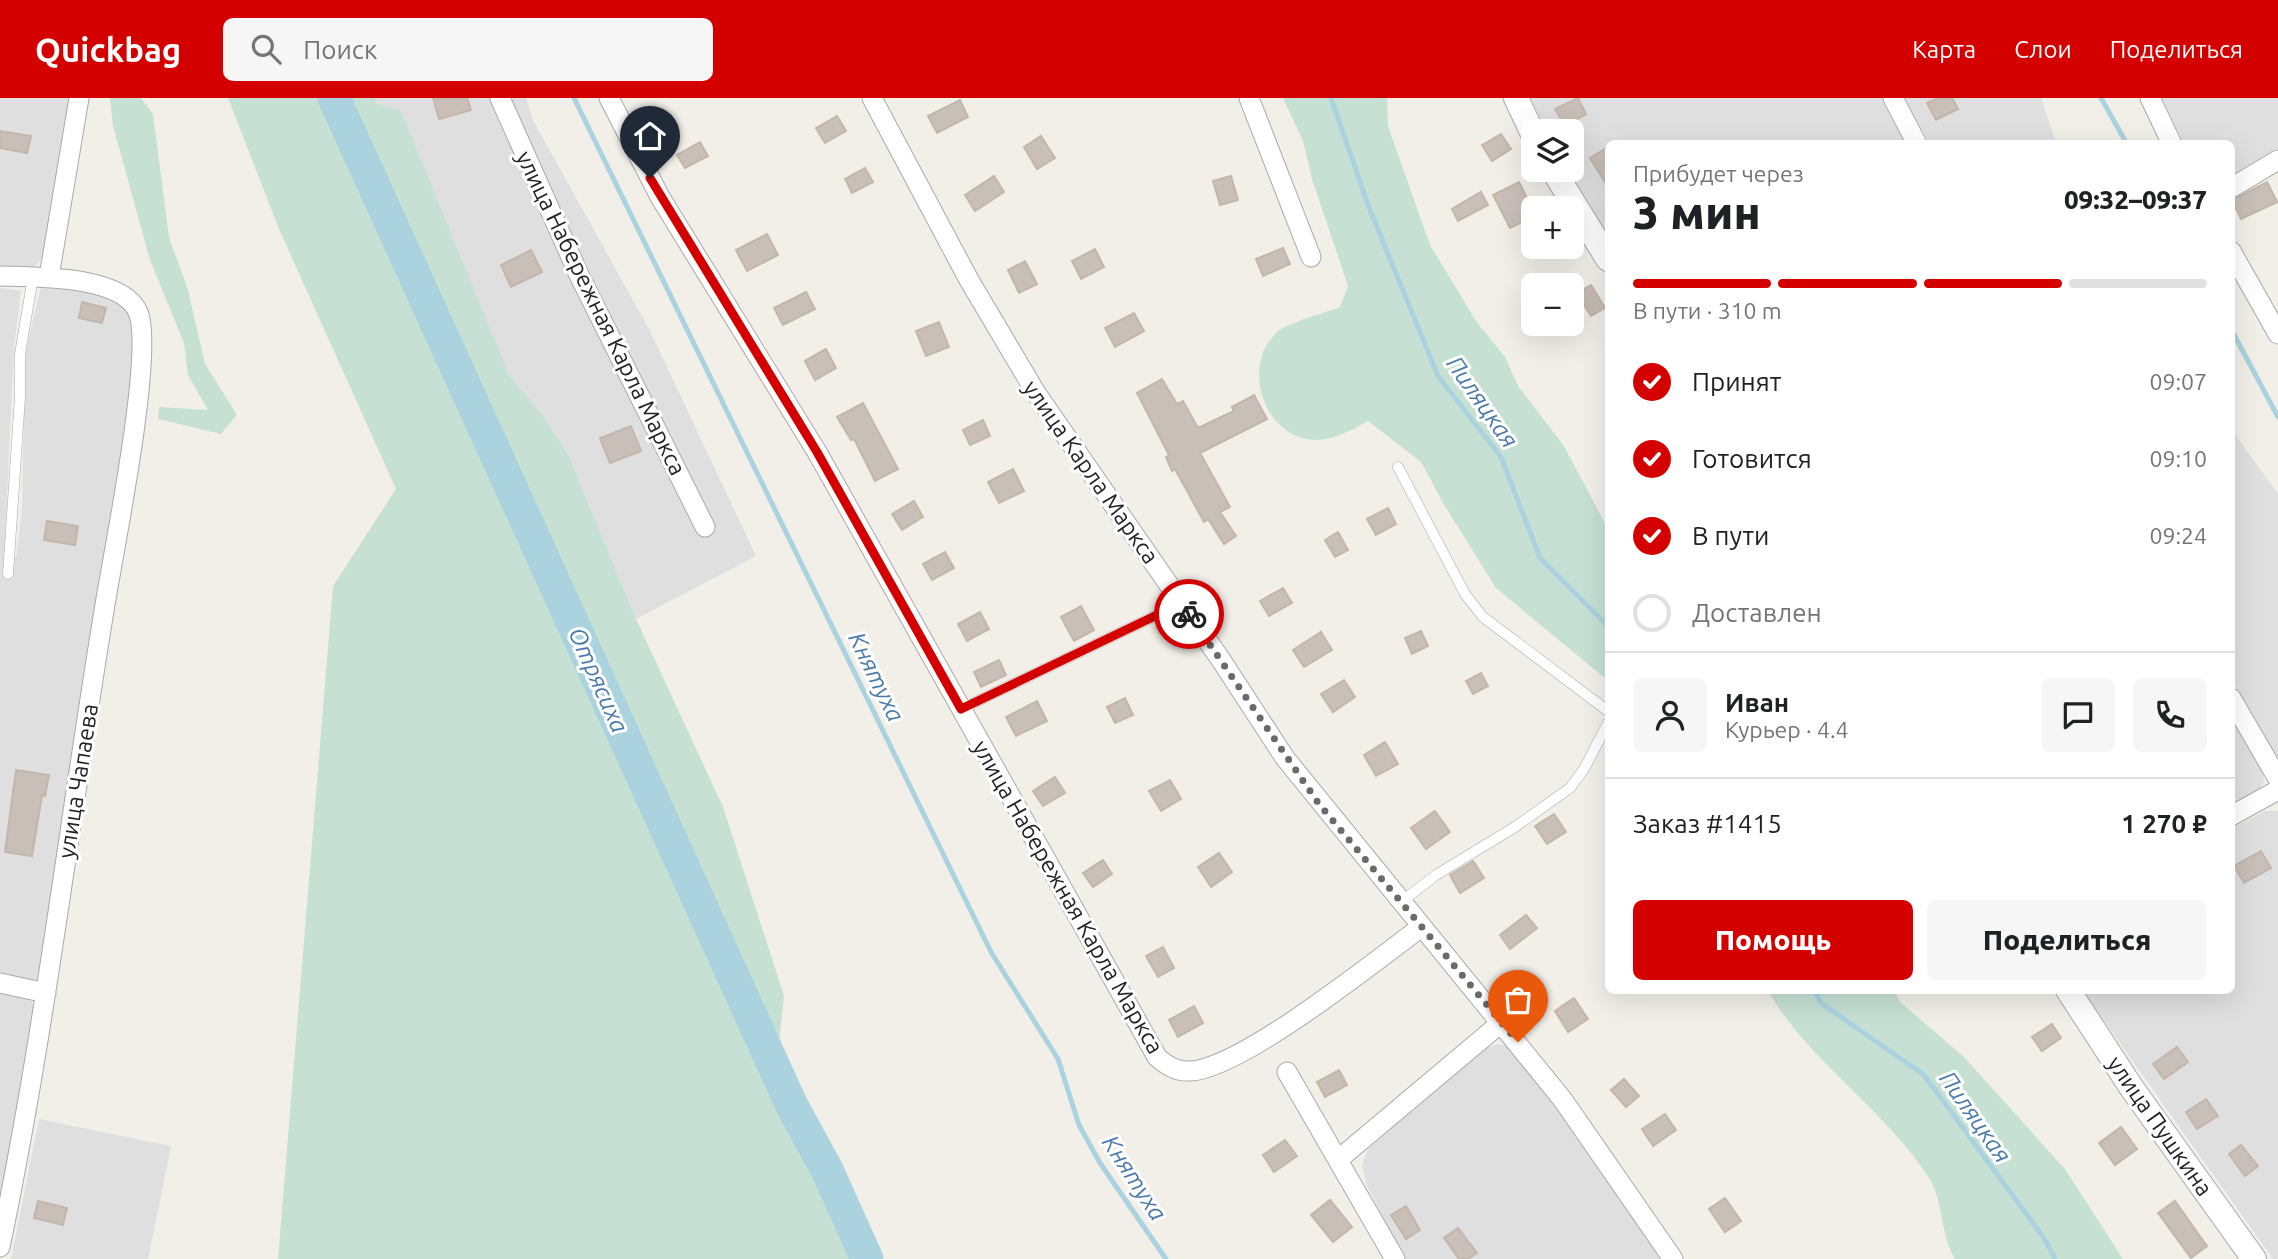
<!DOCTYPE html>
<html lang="ru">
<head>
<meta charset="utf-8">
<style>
	body { margin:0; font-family:Ubuntu,sans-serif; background:#f6f6f6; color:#202124; height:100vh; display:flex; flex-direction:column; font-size:26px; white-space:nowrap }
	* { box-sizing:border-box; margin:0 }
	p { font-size:23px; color:#757577 }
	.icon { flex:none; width:38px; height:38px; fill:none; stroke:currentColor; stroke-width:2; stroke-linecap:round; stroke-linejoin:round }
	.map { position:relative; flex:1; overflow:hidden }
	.details { position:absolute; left:1605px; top:42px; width:630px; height:854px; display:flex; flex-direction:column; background:#fff; border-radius:10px; box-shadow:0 7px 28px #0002 }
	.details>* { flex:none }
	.fabs { position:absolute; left:1521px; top:21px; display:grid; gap:14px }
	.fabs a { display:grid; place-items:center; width:63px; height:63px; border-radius:10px; background:#fff; box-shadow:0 7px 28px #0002; font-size:35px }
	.pin { position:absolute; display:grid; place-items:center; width:60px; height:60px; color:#fff; margin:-72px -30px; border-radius:50% 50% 50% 0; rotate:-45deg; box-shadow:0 0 7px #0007 }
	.pin .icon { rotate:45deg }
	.courier { position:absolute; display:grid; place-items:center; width:70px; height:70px; margin:-35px; border:5px solid #d40000; border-radius:50%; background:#fff; color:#222; box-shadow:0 2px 9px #0007 }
	.head em { font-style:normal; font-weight:800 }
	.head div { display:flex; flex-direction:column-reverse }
	.head { display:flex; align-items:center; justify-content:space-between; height:119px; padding:0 28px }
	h1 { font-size:46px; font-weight:800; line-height:52px }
	.bar { display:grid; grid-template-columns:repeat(4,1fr); gap:10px 7px; align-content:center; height:84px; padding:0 28px }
	.bar i { height:9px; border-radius:5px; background:#e0e0e0 }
	.bar .current { background:#d40000 }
	.bar p { grid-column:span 4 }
	.line { display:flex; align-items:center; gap:18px; padding:0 28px; border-top:2px solid #e0e0e0 }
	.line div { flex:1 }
	.round { display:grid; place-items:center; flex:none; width:74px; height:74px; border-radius:10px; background:#f6f6f6 }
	ol { padding:0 28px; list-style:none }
	li { display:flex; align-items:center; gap:21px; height:77px }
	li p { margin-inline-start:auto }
	li .icon { padding:7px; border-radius:50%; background:#d40000; color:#fff; stroke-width:4 }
	li:last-child { color:#757577 }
	li i { width:38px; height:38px; border:4px solid #e0e0e0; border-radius:50% }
	.action { display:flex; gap:14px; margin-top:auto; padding:14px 28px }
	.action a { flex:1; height:80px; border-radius:10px; background:#d40000; color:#fff; font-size:28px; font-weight:800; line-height:80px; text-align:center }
	.action a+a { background:#f6f6f6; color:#202124 }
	header { display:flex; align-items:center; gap:42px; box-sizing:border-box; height:98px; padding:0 35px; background:#d40000; color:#fff }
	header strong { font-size:33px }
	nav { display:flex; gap:38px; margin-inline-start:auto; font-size:24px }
	.search { width:490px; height:63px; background:#f6f6f6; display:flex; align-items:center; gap:18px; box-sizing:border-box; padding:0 24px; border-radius:10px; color:#757577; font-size:26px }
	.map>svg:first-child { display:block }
	.residential { fill:#e0dfdf }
	.wetland { fill:#c6e0d4 }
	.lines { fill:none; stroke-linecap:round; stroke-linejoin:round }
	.stream { stroke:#aad3df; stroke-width:5 }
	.river { stroke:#aad3df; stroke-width:33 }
	.building { fill:#c7bfb8; stroke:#c4b6ab; stroke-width:2 }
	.service-casing { stroke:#a9a9a9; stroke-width:11 }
	.minor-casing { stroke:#a9a9a9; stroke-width:21 }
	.tertiary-casing { stroke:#a9a9a9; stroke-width:26 }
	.service { stroke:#fff; stroke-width:10 }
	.minor { stroke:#fff; stroke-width:19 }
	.tertiary { stroke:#fff; stroke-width:24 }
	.done { stroke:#6b6a68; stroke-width:7; stroke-dasharray:0 12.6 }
	.route { stroke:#d40000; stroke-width:9 }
	.labels { text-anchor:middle; stroke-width:6; stroke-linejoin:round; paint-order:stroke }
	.street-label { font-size:23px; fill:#222; stroke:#fff }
	.water-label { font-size:24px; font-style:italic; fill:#4a7aab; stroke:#fff }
</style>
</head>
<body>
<header>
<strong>Quickbag</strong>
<div class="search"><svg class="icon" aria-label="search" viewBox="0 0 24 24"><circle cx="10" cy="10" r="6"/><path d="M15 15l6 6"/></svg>Поиск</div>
<nav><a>Карта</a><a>Слои</a><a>Поделиться</a></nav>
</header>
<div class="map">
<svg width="2278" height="1161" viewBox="0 0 2278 1161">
	<rect width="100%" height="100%" fill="#f2efe9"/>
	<!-- residential -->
	<path class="residential" d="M0,0h72l-26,155 -13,15 -33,2z
		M376,0h150l7,22 118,213 105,223 -120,63 -67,-163 -27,-42 -33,-39 -134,-272z
		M1531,0h356l24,45 -303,1v92l-40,-66h4v-39h-26z
		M1904,0h137l15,45h-127z
		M2162,0h116v55l-47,28v-37l-47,-1z
		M42,184l71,15 13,14 8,16 1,39 -93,610 -9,6 -33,-3v-691l21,3 -7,57 -10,209 12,1 6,-48 3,-155z
		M2231,331l47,65v265l-47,-81z
		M2231,612l32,61 1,11 -9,12 -24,13z
		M2265,713h13v448h-5l-190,-268 148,-1v-161z
		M0,894l32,9 4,20 -36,194z
		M1499,946l15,4 57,72 93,139h-260l-37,-73 -5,-21 6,-16 113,-100z
		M39,1021l132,27 -23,113h-137z"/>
	<!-- wetland -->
	<path class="wetland" d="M110,0h31l12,16 16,123 19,53 17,74 32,51 -16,19 -63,-15 1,-12 49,3 -20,-35 -4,-32 -34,-83 -37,-134z
		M228,0h148l-1,5 26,8 108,264 33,39 27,42 67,163 87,188 61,189 -8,74 72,182 6,7h-576l55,-673 63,-97 -117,-260z
		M1283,0h104l1,28 42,119 46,76 29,36 13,29 46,60 44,83 -2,150 -110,-91 -53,-85 -22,-41 -53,-41c-19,11 -43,24 -66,17 -42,-13 -58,-74 -26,-105 10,-10 49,-20 64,-26l8,-21 -36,-107 -9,-38z
		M1768,893h127l5,11 64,55 101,112 58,90h-168c-15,-23 -11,-58 -26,-81 -45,-70 -119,-115 -161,-187z"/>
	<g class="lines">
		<!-- stream -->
		<path class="stream" d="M574,0l417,854 67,107 21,66 21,38 66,96
			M1331,0l37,107 70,171 63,81 39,101 68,68
			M2101,0l26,46
			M2231,231l47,88
			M1814,892l7,13 103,72 120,163 11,21"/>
		<!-- river -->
		<path class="river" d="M334,0l458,1008 35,64 40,89"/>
	</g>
	<!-- building -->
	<path class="building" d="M433,0h34l4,12 -32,9z
		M1578,0l8,16 -21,12 -10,-17z
		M1938,0h14l6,11 -22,11 -9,-17z
		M960,2l8,17 -31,16 -9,-17z
		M837,18l9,15 -21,12 -9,-15z
		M0,33l31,5 -4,17 -27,-5z
		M1501,36l10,15 -19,12 -10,-16z
		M1041,38l14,22 -18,11 -13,-22z
		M700,44l8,14 -23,12 -8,-13z
		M1608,49v40l-18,-29z
		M865,70l8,14 -21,11 -7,-14z
		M994,78l10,16 -29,19 -10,-16z
		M1231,78l7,24 -18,5 -7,-24z
		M1519,84l14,28v7l-23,11 -17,-33z
		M2267,84l10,20 -36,17 -9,-19z
		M1481,94l7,13 -30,16 -6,-12z
		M767,136l11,21 -31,16 -11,-21z
		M1283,150l7,16 -27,12 -7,-17z
		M1095,151l9,18 -23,12 -9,-18z
		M531,152l11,22 -31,15 -10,-22z
		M1025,163l12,23 -18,9 -11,-23z
		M1591,187l14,23 -14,8 -14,-23z
		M806,194l9,17 -32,16 -9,-17z
		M82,204l24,6 -4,15 -23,-5z
		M1134,215l10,18 -29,16 -10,-19z
		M939,224l10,25 -23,9 -10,-25z
		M826,251l10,19 -21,12 -10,-19z
		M1162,281l15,25 6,-3 15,27 36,-17 -2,-4 22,-12 13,24 -67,34 30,54 -10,5 16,24 -12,8 -16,-25 -4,3 -29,-53 -3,2 -6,-14 3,-2 -32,-62z
		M863,305l35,66 -23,12 -21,-42 -3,1 -14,-23z
		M983,322l7,16 -20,9 -7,-15z
		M631,328l10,25 -31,12 -10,-25z
		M1013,371l11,22 -25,12 -11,-21z
		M914,403l9,16 -21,13 -10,-16z
		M1388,410l8,16 -20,11 -9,-16z
		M47,423l31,5 -3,19 -31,-5z
		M1338,434l10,18 -13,7 -10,-17z
		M945,454l9,16 -22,12 -9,-16z
		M1283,490l9,15 -23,13 -9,-15z
		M1081,508l13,24 -20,11 -13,-24z
		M980,514l9,17 -22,12 -9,-17z
		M1421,533l7,15 -16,8 -7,-16z
		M1321,534l11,18 -28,17 -11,-17z
		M999,562l7,15 -25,12 -7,-15z
		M1481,575l7,13 -15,8 -7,-13z
		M1344,582l11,17 -22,15 -12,-18z
		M1125,600l8,17 -18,8 -8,-16z
		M1037,603l10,20 -31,15 -10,-19z
		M1385,644l13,22 -22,12 -12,-21z
		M16,672l33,5 -4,21 -3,-1 -10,61 -27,-4z
		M1055,679l10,16 -22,13 -10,-15z
		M1170,682l11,19 -20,12 -12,-20z
		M1435,713l15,21 -24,17 -15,-21z
		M1554,716l12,18 -19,12 -12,-18z
		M2261,753l10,17 -27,15 -10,-17z
		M1219,755l13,19 -21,15 -13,-20z
		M1103,762l9,14 -19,13 -10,-14z
		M1473,763l11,17 -24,15 -10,-18z
		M1526,817l11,13 -27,21 -10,-14z
		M1163,849l11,21 -16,9 -12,-21z
		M1574,900l14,21 -20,13 -13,-21z
		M1194,908l9,17 -25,14 -9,-17z
		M2052,926l9,14 -19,13 -10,-14z
		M2177,949l11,15 -24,17 -11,-15z
		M1339,972l8,15 -22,12 -8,-15z
		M1624,981l15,17 -13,11 -15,-17z
		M2206,1001l12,17 -21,13 -11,-17z
		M1665,1016l11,16 -23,16 -11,-17z
		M2121,1029l16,22 -22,16 -16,-22z
		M1285,1042l12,16 -23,16 -11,-17z
		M2241,1047l17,21 -13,10 -16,-22z
		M1725,1100l16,23 -16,11 -16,-23z
		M1330,1102l22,27 -19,15 -22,-27z
		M38,1103l29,7 -4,17 -29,-7z
		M2175,1103l32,45 -16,12 -33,-45z
		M1406,1108l14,24 -14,9 -15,-24z
		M1458,1130l19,25 -9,6h-9l-15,-21z"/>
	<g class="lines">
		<!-- service casing -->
		<g class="service-casing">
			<path id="service" d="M1398,369l67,127 18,23 125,94
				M8,476l12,-177v-43l13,-77
				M961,611l221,-106
				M1401,804l35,-27 79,-48 55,-39 14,-19 24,-46"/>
		</g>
		<!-- minor casing -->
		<g class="minor-casing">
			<path id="minor" d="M500,0l80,179 125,250
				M609,0l51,99 157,255 340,605c10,9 20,15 34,14 51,-3 183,-109 229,-143
				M872,0l97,182 67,113 185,267 64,98 278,342 110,159
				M1249,0l62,159
				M1893,0l24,46
				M2150,0l22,46
				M2231,90l47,-28
				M2231,153l47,83
				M0,178c34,1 122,-1 138,36 17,40 -26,246 -34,299 -35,212 -60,426 -104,636
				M49,179l30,-179
				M2231,600l47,81
				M2231,718l47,-26
				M0,885l46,10
				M1287,974l108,187
				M1339,1061l163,-137"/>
		</g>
		<!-- tertiary casing -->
		<g class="tertiary-casing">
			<path id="tertiary" d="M1516,0l17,36
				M1553,72l55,89
				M2068,892l63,97 123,172"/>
		</g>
		<!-- service -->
		<use href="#service" class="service"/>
		<!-- minor -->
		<use href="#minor" class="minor"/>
		<!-- tertiary -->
		<use href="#tertiary" class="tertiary"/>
	</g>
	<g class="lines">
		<!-- done -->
		<path class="done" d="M1189,516l130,190 199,238"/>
		<!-- route -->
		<path class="route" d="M650,80l167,274 144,257 221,-106 7,11"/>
	</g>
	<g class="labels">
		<!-- street labels -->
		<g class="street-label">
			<text transform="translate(601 215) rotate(64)" y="8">улица Набережная Карла Маркса</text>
			<text transform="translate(1091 374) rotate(55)" y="8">улица Карла Маркса</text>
			<text transform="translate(78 683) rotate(-81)" y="8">улица Чапаева</text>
			<text transform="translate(1068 799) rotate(60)" y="8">улица Набережная Карла Маркса</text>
			<text transform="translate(2160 1028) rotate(55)" y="8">улица Пушкина</text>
		</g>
		<!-- water labels -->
		<g class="water-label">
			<text transform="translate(1482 304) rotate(55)" y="8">Пиляцкая</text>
			<text transform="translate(876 579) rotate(64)" y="8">Княтуха</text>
			<text transform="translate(598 582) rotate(66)" y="8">Отрясиха</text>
			<text transform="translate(1975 1019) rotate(55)" y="8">Пиляцкая</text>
			<text transform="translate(1134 1080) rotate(57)" y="8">Княтуха</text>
		</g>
	</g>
</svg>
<div class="fabs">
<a><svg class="icon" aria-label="layers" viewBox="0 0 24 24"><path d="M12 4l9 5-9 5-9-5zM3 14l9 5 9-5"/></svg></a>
<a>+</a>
<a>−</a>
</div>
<div class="pin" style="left:1518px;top:944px;background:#ea580c"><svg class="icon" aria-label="bag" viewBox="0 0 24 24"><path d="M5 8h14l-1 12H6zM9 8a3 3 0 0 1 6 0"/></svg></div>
<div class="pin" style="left:650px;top:80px;background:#1f2937"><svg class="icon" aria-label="home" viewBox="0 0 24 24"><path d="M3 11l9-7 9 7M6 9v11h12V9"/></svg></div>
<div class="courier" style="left:1189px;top:516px"><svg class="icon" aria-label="bike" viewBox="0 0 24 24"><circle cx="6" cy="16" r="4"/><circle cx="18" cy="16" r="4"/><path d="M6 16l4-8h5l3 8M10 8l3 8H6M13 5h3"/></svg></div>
<section class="details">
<div class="head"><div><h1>3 мин</h1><p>Прибудет через</p></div><em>09:32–09:37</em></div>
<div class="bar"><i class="current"></i><i class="current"></i><i class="current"></i><i></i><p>В пути · 310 m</p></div>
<ol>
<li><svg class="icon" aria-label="check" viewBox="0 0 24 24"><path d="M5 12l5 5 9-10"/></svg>Принят<p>09:07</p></li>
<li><svg class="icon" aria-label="check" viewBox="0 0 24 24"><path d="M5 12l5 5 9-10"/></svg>Готовится<p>09:10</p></li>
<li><svg class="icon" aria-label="check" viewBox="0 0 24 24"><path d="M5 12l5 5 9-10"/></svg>В пути<p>09:24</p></li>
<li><i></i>Доставлен</li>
</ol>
<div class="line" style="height:126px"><a class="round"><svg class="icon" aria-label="person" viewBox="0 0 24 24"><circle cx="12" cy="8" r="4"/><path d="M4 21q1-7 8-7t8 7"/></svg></a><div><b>Иван</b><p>Курьер · 4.4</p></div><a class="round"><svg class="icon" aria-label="chat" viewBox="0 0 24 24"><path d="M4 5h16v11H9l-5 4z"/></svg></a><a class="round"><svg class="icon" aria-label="phone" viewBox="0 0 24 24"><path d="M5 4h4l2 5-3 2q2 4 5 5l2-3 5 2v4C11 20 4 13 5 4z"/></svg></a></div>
<div class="line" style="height:91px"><div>Заказ #1415</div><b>1 270 ₽</b></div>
<div class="action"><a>Помощь</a><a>Поделиться</a></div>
</section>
</div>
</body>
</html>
